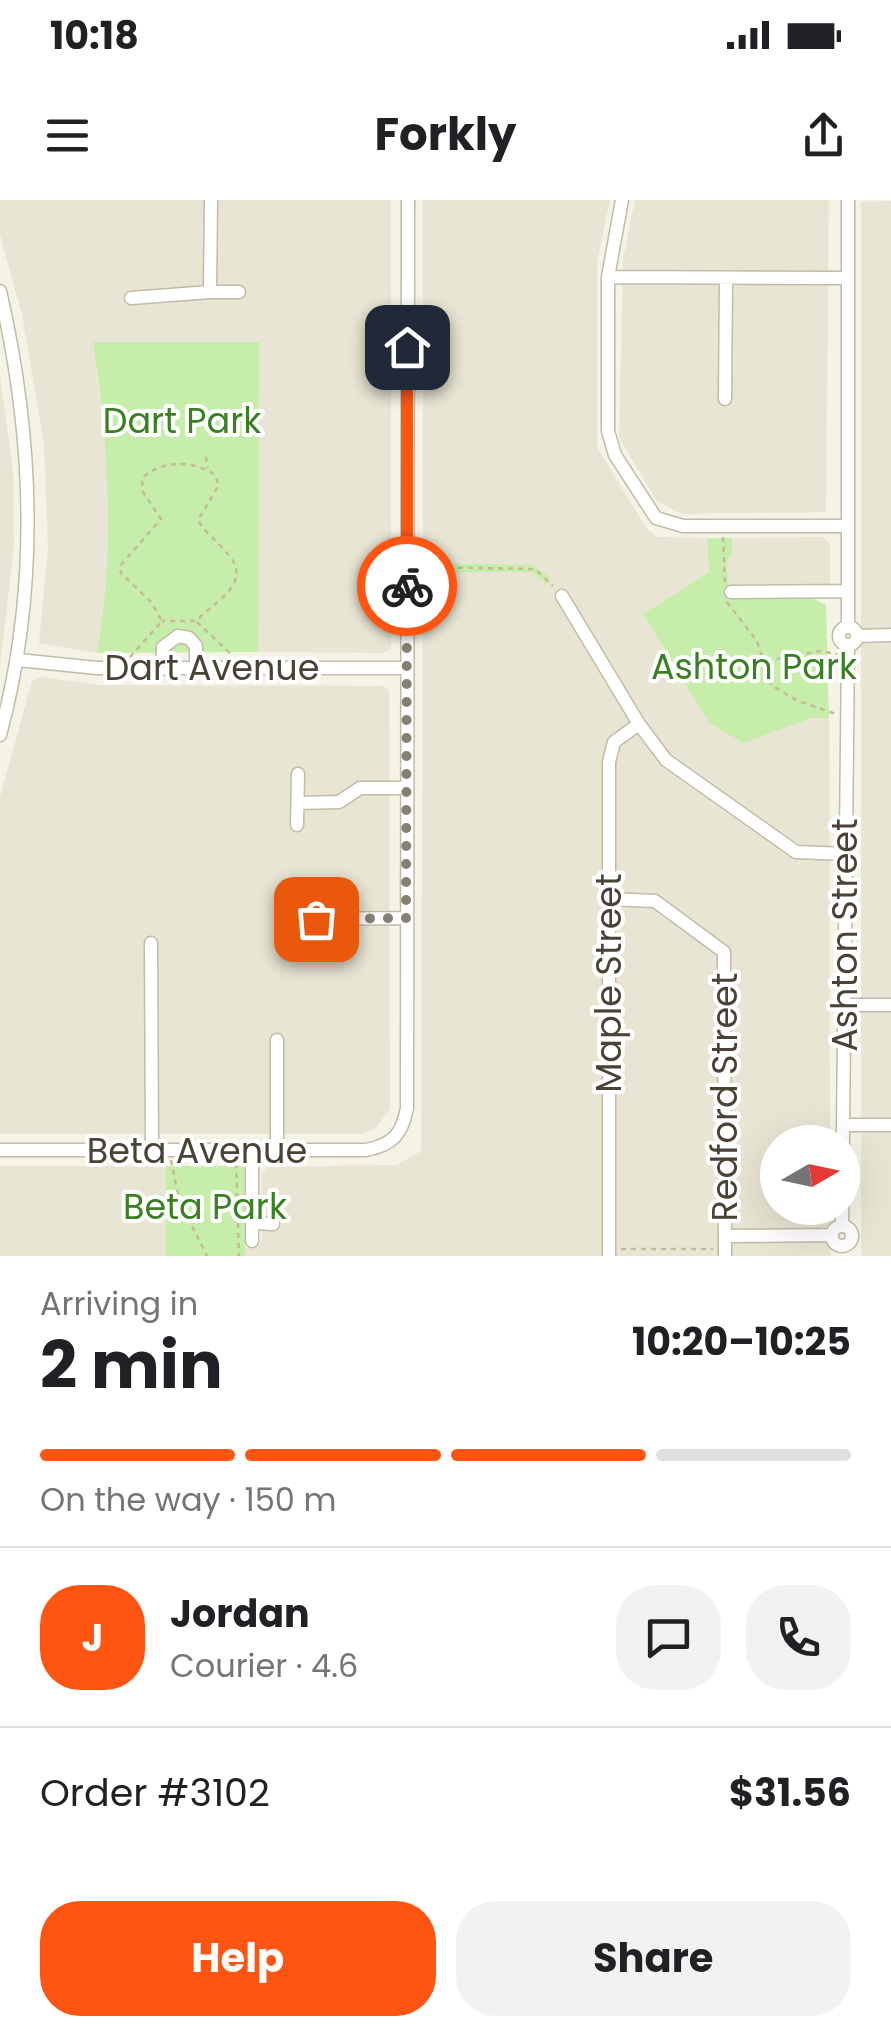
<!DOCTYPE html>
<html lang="en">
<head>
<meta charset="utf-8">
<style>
	body { margin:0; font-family:Poppins,sans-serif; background:#f2f2f2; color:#202124; height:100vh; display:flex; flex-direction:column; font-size:38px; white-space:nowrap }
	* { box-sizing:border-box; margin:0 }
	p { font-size:32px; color:#757577 }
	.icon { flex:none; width:55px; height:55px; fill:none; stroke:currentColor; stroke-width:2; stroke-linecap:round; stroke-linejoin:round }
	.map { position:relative; height:1056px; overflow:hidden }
	.sheet { display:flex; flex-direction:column; background:#fff; flex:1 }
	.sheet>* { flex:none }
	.needle { width:65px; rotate:81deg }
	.controls { position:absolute; left:760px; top:925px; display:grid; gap:20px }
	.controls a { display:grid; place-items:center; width:100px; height:100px; border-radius:50%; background:#fff; box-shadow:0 10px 40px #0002; font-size:50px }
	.pin { position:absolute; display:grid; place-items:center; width:85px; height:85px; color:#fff; margin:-42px; border-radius:20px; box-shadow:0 5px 15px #0006 }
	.courier { position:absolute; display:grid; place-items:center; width:100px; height:100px; margin:-50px; border:8px solid #ff5513; border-radius:50%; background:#fff; color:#222; box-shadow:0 2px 12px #0007 }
	.overview em { font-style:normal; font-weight:700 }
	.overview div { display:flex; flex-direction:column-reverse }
	.overview { display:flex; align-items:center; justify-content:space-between; height:170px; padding:0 40px }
	h1 { font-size:65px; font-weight:700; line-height:75px }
	.bar { display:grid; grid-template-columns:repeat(4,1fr); gap:15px 10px; align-content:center; height:120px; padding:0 40px }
	.bar i { height:12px; border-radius:8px; background:#e0e0e0 }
	.bar .on { background:#ff5513 }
	.bar p { grid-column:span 4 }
	.line { display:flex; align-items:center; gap:25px; padding:0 40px; border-top:2px solid #e0e0e0 }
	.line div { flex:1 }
	.round { display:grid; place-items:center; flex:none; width:105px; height:105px; border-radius:40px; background:#f2f2f2 }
	.cta { display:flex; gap:20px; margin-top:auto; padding:20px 40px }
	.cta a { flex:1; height:115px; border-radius:40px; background:#ff5513; color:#fff; font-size:40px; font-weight:700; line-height:115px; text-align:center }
	.cta a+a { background:#f2f2f2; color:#202124 }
	.status { display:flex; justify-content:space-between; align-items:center; height:70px; padding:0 50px; background:#fff; direction:ltr }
	.status svg { height:28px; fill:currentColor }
	header { display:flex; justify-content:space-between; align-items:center; height:130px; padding:0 40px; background:#fff; font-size:45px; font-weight:700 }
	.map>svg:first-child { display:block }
	.residential { fill:#e9e5d4 }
	.green { fill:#c7edab }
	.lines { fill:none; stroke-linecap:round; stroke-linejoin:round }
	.minor-casing { stroke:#c1bca8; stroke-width:15 }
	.path { stroke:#c4ba98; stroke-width:2.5; stroke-dasharray:5 5; stroke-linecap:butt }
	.minor { stroke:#fff; stroke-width:12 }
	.done { stroke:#858073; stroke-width:10; stroke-dasharray:0 18 }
	.route { stroke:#ff5513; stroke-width:12 }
	.labels { text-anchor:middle; stroke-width:8; stroke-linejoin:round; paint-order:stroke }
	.park-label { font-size:35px; fill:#398022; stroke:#fff }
	.street-label { font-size:35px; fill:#484335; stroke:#fff }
</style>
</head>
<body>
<div class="status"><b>10:18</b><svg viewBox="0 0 49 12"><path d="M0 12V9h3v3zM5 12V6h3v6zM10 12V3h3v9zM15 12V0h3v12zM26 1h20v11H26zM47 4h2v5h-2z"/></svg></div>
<header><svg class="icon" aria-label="menu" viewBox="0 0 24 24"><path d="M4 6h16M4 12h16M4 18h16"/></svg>Forkly<svg class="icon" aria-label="share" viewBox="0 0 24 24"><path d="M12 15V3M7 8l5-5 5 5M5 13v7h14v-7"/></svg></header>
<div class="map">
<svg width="891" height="1056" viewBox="0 0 891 1056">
	<rect width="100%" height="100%" fill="#f5f2e6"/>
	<!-- residential -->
	<path class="residential" d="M0,0h391v449l-8,4 -125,-1v-310h-165l16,137v108l-12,66 -58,-10 9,-95 -4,-103 -22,-131 -22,-79z
		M423,0h187l-13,62v185l50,82 10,8 50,1 2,34 -66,42 66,109 34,19 69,-24h17l1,424h-52v66h53v48h-586v-8l13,-1 4,-8 -1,-63 6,-9 130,-2 24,-14 2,-579h110l-1,-7 -109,-2z
		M635,0h194l-3,312 -144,2 -25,-13 -38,-63 4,-179z
		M891,1v1055h-30v-1054z
		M0,175l13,95 1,75 -14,122z
		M822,337l8,6v42l-102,1 -2,-22 6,-9v-17z
		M41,477l59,8 284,1 5,5 1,418 -15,20 -13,5h-362v-337l32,-116z
		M0,966h166v90h-166z"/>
	<!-- green -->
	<path class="green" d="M93,142h166l-1,310 -161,1c19,-105 11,-206 -4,-311z
		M707,338h25v17l-6,9 4,34h82l14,7 3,113h-17l-69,25 -34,-20 -66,-109 66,-42z
		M423,363l109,2 18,12 -2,8 -16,-13h-109z
		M166,966h78l1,90h-79z"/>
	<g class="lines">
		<!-- minor casing -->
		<g class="minor-casing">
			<path id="minor" d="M211,0l-1,92h29
				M622,0l-14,77v154l7,24 41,63 27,8h163
				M608,77l237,1
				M0,91c34,148 40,296 0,444
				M131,98l79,-6
				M725,199l1,-120
				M731,392l115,-1
				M562,396l77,128 27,36 130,92 49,2
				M848,426v-426
				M839 436a9 9 0 1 1 18 0a9 9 0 1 1-18 0Z
				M858,436l33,-1
				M18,460l79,8h310
				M162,469l1,-22 15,-11 11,2 7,8v23
				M298,603l41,-1 21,-14h46
				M297,625l1,-51
				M608,699l47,2 69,51 1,304
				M316,719l90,-1
				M151,743l1,208
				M845,805h46
				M277,840v111
				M845,925h46
				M0,950h366c26,-5 36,-15 41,-42l1,-908
				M252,951v90
				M252,1023l21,1
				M842,1026l6,-581
				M832 1036a10 10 0 1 1 20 0a10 10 0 1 1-20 0Z
				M725,1036l107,-1
				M609,1056v-494l5,-20 25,-18"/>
		</g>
		<!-- path -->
		<path class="path" d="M206,257l1,11
			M723,337l2,47
			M418,367l117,2 18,17
			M727,402l30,39 14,44 27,16 38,13
			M197,422l34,32
			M130,457l32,-36 -11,-19 -30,-29 -1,-7 41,-47 -18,-27 -1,-14c20,-18 49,-18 72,-4l5,11 -21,35c13,25 58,42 29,73 -10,11 -22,18 -31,28h-34
			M767,461l53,-10 17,3
			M171,960l8,40 28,56
			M236,963l3,93
			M621,1049h92"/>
		<!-- minor -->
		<use href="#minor" class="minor"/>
	</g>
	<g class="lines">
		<!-- done -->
		<path class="done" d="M316,719l90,-1 1,-332"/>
		<!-- route -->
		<path class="route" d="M407,386v-239"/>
	</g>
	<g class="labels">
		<!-- park labels -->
		<g class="park-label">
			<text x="182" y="233">Dart Park</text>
			<text x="754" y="479">Ashton Park</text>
			<text x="205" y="1019">Beta Park</text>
		</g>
		<!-- street labels -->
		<g class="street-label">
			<text x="212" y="480">Dart Avenue</text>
			<text transform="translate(845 735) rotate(-90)" y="12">Ashton Street</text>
			<text transform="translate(609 783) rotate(-90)" y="12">Maple Street</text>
			<text transform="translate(725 897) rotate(-90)" y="12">Redford Street</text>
			<text x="197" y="963">Beta Avenue</text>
		</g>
	</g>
</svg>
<div class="controls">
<a><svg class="needle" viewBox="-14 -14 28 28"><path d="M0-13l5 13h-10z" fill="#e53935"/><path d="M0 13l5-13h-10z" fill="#757577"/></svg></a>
</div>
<div class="pin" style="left:316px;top:719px;background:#ea580c"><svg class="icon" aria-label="bag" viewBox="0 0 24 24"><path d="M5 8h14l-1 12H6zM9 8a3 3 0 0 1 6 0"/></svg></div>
<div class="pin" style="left:407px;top:147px;background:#1f2937"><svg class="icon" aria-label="home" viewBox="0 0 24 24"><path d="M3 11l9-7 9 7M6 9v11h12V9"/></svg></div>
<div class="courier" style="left:407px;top:386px"><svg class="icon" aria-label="bike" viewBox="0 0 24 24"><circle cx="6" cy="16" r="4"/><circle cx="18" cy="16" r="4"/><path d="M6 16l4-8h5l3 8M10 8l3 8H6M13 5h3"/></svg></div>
</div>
<section class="sheet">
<div class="overview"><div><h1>2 min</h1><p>Arriving in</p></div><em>10:20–10:25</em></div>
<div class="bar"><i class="on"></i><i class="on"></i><i class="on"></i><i></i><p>On the way · 150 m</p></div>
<div class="line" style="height:180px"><b class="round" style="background:#ff5513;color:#fff">J</b><div><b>Jordan</b><p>Courier · 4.6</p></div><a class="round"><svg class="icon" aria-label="chat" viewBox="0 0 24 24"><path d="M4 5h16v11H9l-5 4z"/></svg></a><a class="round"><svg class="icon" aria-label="phone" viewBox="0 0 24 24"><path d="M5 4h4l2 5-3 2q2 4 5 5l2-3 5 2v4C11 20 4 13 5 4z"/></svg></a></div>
<div class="line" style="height:130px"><div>Order #3102</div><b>$31.56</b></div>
<div class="cta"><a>Help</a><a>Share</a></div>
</section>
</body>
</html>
